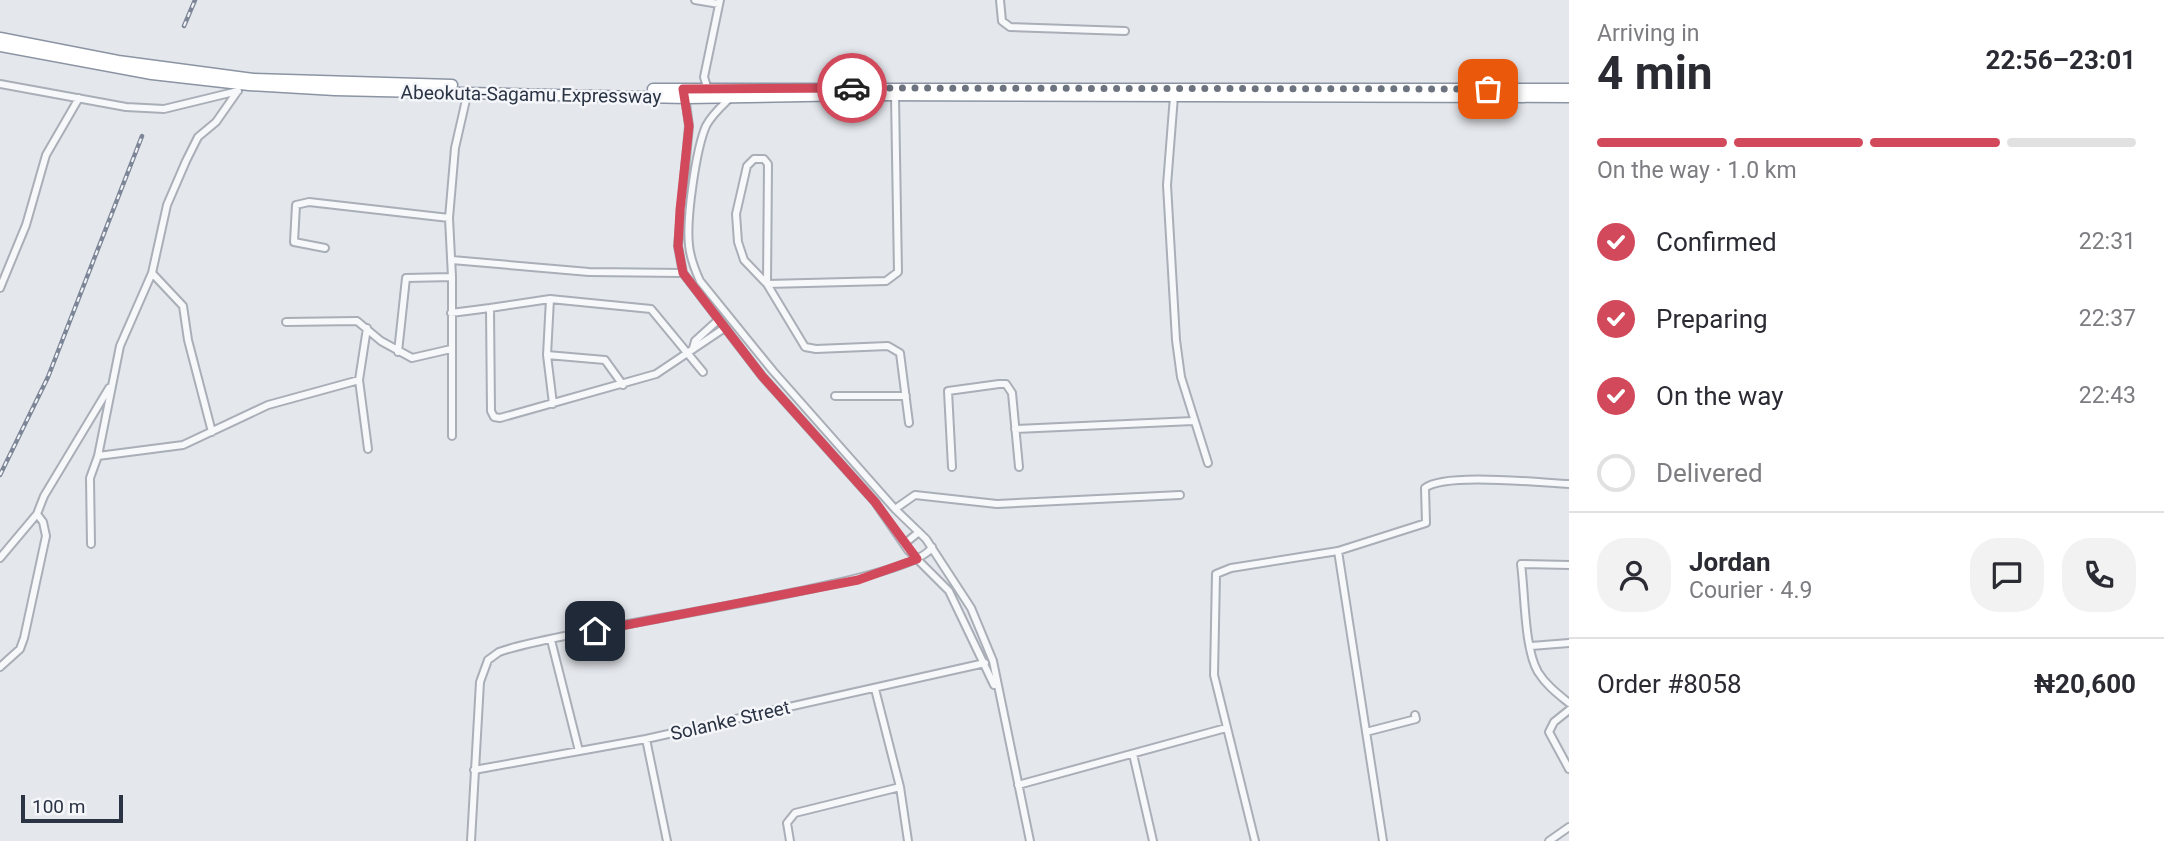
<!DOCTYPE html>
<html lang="en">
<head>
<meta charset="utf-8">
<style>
	body { margin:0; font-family:Roboto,sans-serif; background:#f2f2f3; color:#2b2b33; height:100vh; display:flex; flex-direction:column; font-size:26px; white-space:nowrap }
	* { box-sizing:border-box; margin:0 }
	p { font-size:23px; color:#7c7c81 }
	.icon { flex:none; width:38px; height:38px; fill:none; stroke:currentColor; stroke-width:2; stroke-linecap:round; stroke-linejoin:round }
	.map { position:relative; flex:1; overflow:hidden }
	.details { display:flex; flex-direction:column; background:#fff; width:595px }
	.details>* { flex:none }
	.scale { position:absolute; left:21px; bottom:18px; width:102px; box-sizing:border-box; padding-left:7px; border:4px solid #2b3445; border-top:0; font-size:19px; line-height:24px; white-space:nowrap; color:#2b3445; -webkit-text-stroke:5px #f4f6f9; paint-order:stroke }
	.pin { position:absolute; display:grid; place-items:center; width:60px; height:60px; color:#fff; margin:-30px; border-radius:14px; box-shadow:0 4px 10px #0006 }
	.courier { position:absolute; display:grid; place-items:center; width:70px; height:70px; margin:-35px; border:5px solid #d1495b; border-radius:50%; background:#fff; color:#222; box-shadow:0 2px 9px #0007 }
	.head em { font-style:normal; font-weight:700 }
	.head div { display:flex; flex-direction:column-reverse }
	.head { display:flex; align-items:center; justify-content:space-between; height:119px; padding:0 28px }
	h1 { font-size:46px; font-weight:700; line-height:52px }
	.bar { display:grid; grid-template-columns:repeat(4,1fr); gap:10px 7px; align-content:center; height:84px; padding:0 28px }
	.bar i { height:9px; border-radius:5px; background:#e1e1e2 }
	.bar .on { background:#d1495b }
	.bar p { grid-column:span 4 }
	.line { display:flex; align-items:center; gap:18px; padding:0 28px; border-top:2px solid #e1e1e2 }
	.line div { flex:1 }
	.round { display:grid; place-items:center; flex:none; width:74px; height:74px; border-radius:28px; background:#f2f2f3 }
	ol { padding:0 28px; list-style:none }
	li { display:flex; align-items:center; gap:21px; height:77px }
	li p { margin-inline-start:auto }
	li .icon { padding:7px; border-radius:50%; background:#d1495b; color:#fff; stroke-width:4 }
	li:last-child { color:#7c7c81 }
	li i { width:38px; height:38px; border:4px solid #e1e1e2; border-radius:50% }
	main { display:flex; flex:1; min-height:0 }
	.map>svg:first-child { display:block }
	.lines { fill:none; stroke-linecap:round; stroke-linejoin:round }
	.minor-casing { stroke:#a9aeb7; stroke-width:10 }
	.trunk-casing { stroke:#8b94a3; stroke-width:13 }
	.minor { stroke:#f7f8fa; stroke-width:6 }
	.trunk { stroke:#fff; stroke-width:10 }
	.rail-casing { stroke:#7d8696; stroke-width:4.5 }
	.rail { stroke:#f4f6f9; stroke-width:2; stroke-dasharray:5; stroke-linecap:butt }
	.done { stroke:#6c737f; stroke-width:7; stroke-dasharray:0 12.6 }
	.route { stroke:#d1495b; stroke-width:9 }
	.labels { text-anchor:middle; stroke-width:5; stroke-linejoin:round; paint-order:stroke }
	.street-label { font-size:19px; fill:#2b3445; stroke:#f4f6f9 }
</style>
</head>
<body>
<main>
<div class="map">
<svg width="1569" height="841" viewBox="0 0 1569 841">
	<rect width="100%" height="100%" fill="#e4e7ec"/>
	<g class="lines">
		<!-- minor casing -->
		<g class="minor-casing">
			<path id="minor" d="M695,0l24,4
				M1000,0l2,21 8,6 115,4
				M0,84l126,23 38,2 74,-18
				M708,90l-4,-13 16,-77
				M685,95l4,31 -11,120 5,27 79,103 113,126 33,48 41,41 45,94
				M895,96l3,176 -12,9 -119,3 -23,-24 -6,-18 -2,-28 11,-48 7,-7h10l4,5 -1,120 38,63 11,2 72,-3 12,7 9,70
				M1174,96l-7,89 9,155 5,37 27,86
				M731,97c-9,9 -19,17 -25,29 -10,23 -20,93 -17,119 1,12 6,25 11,36l73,90 122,138 31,30 45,69 22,53 37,180
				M325,248l-31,-6 2,-37 13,-3 140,16
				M452,260l137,12 94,1
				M152,273l31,33 5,34 24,92
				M0,288l26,-63 20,-70 33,-57
				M550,299l-3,56 6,49
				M490,308l60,-9 101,10 52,63
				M451,313l39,-5 1,103 3,6 6,1 156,-44 67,-45
				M286,322l71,-1 24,20 31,17 39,-9
				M367,328l-8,52 9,69
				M693,348l2,-7 22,-20
				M398,352l8,-74 46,-1
				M547,355l58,5 18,25
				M835,396h71
				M1015,429l178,-8
				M452,436v-159l-3,-59 6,-70 13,-57
				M98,456l85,-11 85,-40 91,-25
				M952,467l-4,-76 51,-7h7l6,9 7,74
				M895,509l20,-14 82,9 183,-9
				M91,544l-1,-66 8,-22 22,-110 32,-73 15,-68 19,-44 12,-24 18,-15 21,-30
				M904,544l15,-12
				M0,558l37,-44
				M1569,565l-48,-1c4,29 3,84 17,108 8,13 20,22 31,31
				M551,640l28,111
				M1531,646l38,-3
				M0,667l20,-18 4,-11 22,-102 -3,-14 -6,-8 7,-18 65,-108
				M875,689l25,98 8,54
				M1569,710l-15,12 -5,10 20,37
				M1366,732l50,-13 -1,-4
				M646,739l21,102
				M1133,754l20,87
				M474,770l172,-31 339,-76
				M1018,785l208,-57
				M471,841l9,-159 8,-22 11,-8c65,-24 413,-67 433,-105
				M790,841l-3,-18 8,-10 105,-26
				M1255,841l-41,-166 2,-101 15,-6 107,-17
				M1383,841l-45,-290 88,-28 -1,-35c19,-16 117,-5 144,-4
				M1549,841l20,-14"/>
		</g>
		<!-- trunk casing -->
		<g class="trunk-casing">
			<path id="trunk" d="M0,38l118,23 135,18 199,6
				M0,46l152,28 97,11 86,5 352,8 171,-3 711,2
				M653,89h916"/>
		</g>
		<!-- minor -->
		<use href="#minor" class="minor"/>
		<!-- trunk -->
		<use href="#trunk" class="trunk"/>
		<!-- rail casing -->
		<g class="rail-casing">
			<path id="rail" d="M184,26l11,-26
				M0,475l48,-98 94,-241"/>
		</g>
		<!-- rail -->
		<use href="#rail" class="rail"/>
	</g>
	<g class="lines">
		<!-- done -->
		<path class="done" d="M852,88l636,1"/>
		<!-- route -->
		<path class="route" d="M595,631l263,-51 59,-21 -42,-57 -113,-126 -79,-103 -5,-27 2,-36 9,-84 -6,-37 169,-1"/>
	</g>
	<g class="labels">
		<!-- street labels -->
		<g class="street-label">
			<text transform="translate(531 94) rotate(1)" y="7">Abeokuta-Sagamu Expressway</text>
			<text transform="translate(730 720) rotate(-13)" y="7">Solanke Street</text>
		</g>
	</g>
</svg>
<div class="scale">100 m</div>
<div class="pin" style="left:1488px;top:89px;background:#ea580c"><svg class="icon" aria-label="bag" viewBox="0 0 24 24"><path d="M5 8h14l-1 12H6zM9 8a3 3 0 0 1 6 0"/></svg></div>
<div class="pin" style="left:595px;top:631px;background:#1f2937"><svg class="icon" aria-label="home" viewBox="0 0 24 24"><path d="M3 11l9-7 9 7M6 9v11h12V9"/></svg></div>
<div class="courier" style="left:852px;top:88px"><svg class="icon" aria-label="car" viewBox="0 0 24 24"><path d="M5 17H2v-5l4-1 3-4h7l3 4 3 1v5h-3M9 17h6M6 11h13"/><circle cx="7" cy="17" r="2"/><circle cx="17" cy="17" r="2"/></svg></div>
</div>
<section class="details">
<div class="head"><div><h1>4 min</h1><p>Arriving in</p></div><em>22:56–23:01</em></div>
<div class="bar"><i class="on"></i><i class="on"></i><i class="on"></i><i></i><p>On the way · 1.0 km</p></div>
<ol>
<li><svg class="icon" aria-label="check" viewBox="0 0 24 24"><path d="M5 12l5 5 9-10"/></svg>Confirmed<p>22:31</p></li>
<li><svg class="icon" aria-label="check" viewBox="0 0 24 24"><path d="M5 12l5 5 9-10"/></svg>Preparing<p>22:37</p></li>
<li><svg class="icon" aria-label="check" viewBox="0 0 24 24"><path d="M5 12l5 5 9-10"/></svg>On the way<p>22:43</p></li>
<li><i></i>Delivered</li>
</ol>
<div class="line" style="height:126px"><a class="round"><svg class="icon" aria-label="person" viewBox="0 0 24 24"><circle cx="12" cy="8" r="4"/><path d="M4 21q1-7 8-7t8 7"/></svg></a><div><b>Jordan</b><p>Courier · 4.9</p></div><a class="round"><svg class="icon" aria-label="chat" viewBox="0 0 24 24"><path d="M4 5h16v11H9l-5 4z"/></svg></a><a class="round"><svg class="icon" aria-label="phone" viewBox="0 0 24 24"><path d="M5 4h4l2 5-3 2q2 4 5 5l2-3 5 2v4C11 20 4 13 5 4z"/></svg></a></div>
<div class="line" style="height:91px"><div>Order #8058</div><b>₦20,600</b></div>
</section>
</main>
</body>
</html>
